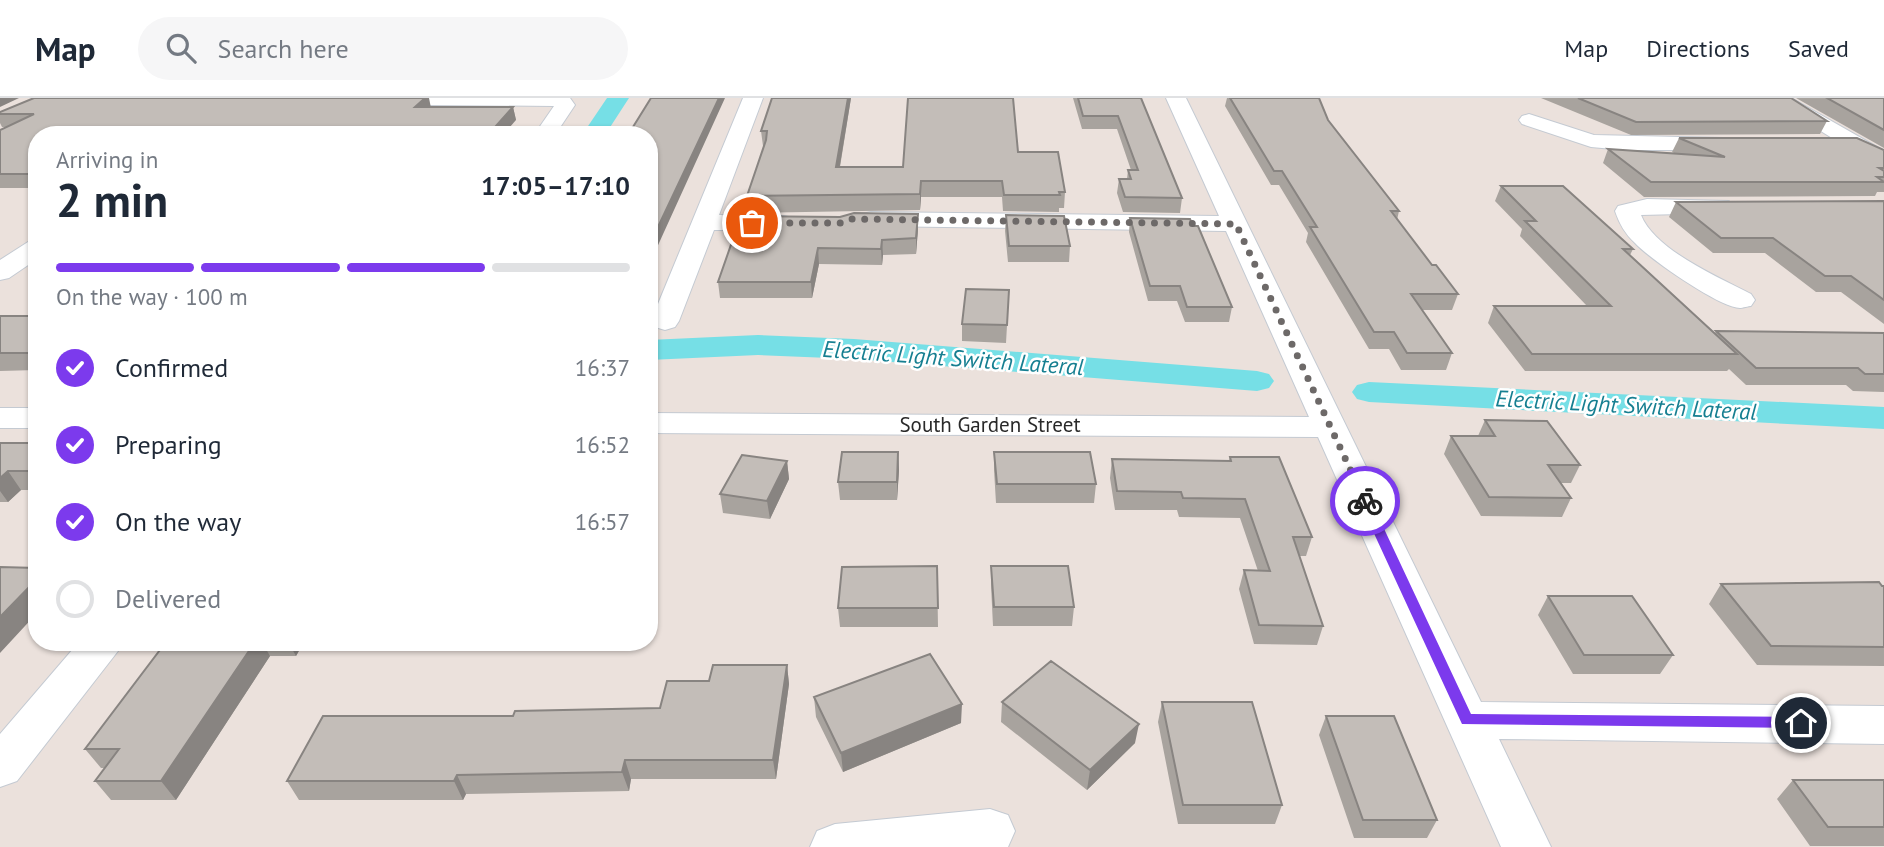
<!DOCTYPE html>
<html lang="en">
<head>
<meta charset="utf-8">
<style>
	body { margin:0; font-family:"PT Sans",sans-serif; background:#f6f6f7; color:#1f2937; height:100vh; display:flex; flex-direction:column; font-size:26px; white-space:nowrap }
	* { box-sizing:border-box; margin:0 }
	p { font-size:23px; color:#747a83 }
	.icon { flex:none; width:38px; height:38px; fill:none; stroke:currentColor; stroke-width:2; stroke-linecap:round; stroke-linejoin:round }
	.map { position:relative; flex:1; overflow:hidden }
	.panel { position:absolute; left:28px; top:28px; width:630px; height:525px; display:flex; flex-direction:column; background:#fff; border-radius:28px; box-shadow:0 2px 5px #0004 }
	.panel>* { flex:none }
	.pin { position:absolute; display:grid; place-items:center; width:60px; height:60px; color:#fff; margin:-30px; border:4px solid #fff; border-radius:50%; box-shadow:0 2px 7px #0007 }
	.courier { position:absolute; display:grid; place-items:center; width:70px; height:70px; margin:-35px; border:5px solid #7c3aed; border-radius:50%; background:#fff; color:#222; box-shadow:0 2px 9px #0007 }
	.overview em { font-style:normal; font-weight:700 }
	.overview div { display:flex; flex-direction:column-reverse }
	.overview { display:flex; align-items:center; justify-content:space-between; height:119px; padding:0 28px }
	h1 { font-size:46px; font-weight:700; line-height:52px }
	.bar { display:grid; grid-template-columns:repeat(4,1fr); gap:10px 7px; align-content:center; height:84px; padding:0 28px }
	.bar i { height:9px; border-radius:5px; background:#e0e1e3 }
	.bar .selected { background:#7c3aed }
	.bar p { grid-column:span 4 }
	ol { padding:0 28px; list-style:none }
	li { display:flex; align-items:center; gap:21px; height:77px }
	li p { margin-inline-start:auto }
	li .icon { padding:7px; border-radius:50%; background:#7c3aed; color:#fff; stroke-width:4 }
	li:last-child { color:#747a83 }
	li i { width:38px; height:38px; border:4px solid #e0e1e3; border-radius:50% }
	header { display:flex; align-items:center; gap:42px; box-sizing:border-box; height:98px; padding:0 35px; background:#fff; border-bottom:2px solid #e0e1e3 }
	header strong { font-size:33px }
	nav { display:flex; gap:38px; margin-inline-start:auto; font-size:24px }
	.search { width:490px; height:63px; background:#f6f6f7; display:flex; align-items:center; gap:18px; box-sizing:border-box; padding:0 24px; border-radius:38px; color:#747a83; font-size:26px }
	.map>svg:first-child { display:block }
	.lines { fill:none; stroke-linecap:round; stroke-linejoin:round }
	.canal { fill:#76dfe6; fill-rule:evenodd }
	.minor-casing { stroke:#c4cad2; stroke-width:2 }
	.minor { fill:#fff; fill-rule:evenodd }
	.wall { fill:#a8a39e }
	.shaded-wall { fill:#888481 }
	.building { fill:#c3bdb8; stroke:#888481; stroke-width:2 }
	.route { fill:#7c3aed }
	.done { stroke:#6d6968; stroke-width:7; stroke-dasharray:0 12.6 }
	.labels { text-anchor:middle; stroke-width:5; stroke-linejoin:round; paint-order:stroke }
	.street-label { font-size:21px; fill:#292929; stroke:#fff }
	.water-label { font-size:23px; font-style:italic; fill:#167f91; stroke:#fff }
</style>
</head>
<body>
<header>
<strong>Map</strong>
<div class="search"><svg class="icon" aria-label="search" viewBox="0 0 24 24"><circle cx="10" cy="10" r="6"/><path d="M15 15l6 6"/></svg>Search here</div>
<nav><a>Map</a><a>Directions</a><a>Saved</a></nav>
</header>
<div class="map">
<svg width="1884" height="749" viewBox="0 0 1884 749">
	<rect width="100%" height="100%" fill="#ebe1dc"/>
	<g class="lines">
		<!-- canal -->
		<path class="canal" d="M607,0h22l-24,37h-23z
			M758,237l96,4 403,32 12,3 5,7 -5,7 -12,3 -403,-32 -96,-4 -109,5v-20z
			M1369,284l515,25v22l-515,-27 -12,-3 -5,-7 5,-7z"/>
		<!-- minor casing -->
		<g class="minor-casing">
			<path id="minor" d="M301,0h269l5,7 -20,30h-21l20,-29 -243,-2z
				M743,0h20l-44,117 65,1 9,2 3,5 -3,5 -9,2h-70l-35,91 -4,6 -10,3 -10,-3 -4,-6z
				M1166,0h20l295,604 403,4v38l-385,-5 52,108h-50l-183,-410 -669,-4v-20l660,4 -83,-186 -355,-5 -9,-2 -3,-5 3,-5 9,-2 348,4z
				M1767,0h24l93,53v16l-8,-2z
				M1529,16l65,21 129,3 8,1 3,5 -3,5 -8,1h-99l-33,-3 -69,-23 -3,-4 3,-4z
				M1647,101l82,2 4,5 -4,5 -8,2 -80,2c14,35 77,62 110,79l4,6 -4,6c-2,0 -9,2 -11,2 -20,0 -90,-49 -105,-65 -10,-9 -16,-20 -20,-32l3,-5z
				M37,141v20l-28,19 -9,2v-20l28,-18z
				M0,310h37v20h-37z
				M79,544h46l-108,139 -17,6v-53z
				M990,711l18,6 7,16 -7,16h-198l7,-16 18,-7z"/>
		</g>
		<!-- minor -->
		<use href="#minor" class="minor"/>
	</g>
	<!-- wall -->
	<path class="wall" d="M772,0h79l-11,69h63l115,-15 47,40 -1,16h-5v4l-56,-1 -1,-14h-81l-1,13 -171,3 -2,-17 17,-50h-1l-2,-15z
		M1073,0h68l41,100 -2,15 -57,-1 -6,-19 2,-14h8l1,-9h3l-14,-41h-35z
		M1227,0h92l9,22 71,91 -2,9 35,45 26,29 -6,16h-30l30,43 -6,17h-45l-12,-21h-20l-63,-107 2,-9 -29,-48h-8l-46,-79z
		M1541,0h250l36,23 -7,13 -189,1z
		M1796,0h88v50z
		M431,9h82l3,13 -479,15v53h-37v-58l6,-3h-4l-2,-4v-11z
		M1679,40l205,12v42h-7l-2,4 -231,1 -41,-34 5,-14 66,4 -2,-1z
		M1501,88l132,63 -3,6 85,78 1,-2 168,2v59l-31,-1 -7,-6h-100l-17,-16 -2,2h-202l-37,-48 6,-17h93l-67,-70 2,-7 -27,-28z
		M1884,103v123l-43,-32h-25l-51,-39h-52l-44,-36 7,-15z
		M1006,117l64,31 -1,16h-61l-3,-31z
		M741,118l177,13 -2,25 -33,1 -1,10 -63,-1 -7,34h-92l-2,-16z
		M1130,120l63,8 39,81 -3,15h-44l-8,-21h-29l-19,-69z
		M1009,192l-3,53 -44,-2v-17z
		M0,218h37v54l-37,1z
		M1485,322l95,45 -9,18h-10l10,15 -9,19 -81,-1 -37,-62 7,-18h27z
		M0,345h37v47h-16l-13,12h-8z
		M898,354l1,18 -2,30h-57l-2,-18z
		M994,354l102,32 -2,19h-98l-2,-33z
		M1230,359l82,80 -6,19h-7l24,70 -6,19 -63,-1 -15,-55 5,-19 14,1 -18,-53 -61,-1 -2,-7h-62l-5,-32 2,-19 117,2z
		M787,363l2,18 -19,40 -47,-6 -3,-19z
		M937,468l1,61h-98l-2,-19z
		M991,468l83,41 -2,19h-79l-2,-41z
		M1721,486l163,2v80l-127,-1 -48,-61z
		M1548,498l125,59 -13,19h-87l-35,-59z
		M166,544h138l-8,14h-26l-94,144h-65l-16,-19 10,-13h-4l-16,-19z
		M787,567l2,19 -13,95h-145l-2,12 -163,3 -3,6h-164l-12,-19 226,-65 147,-8 49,-27z
		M814,599l147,26 -118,49 -27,-55z
		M1002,604l133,41 -48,47 -86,-68z
		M1162,604l120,103 -7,19h-97l-20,-102z
		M1326,618l111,104 -10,18h-73l-35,-103z
		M1793,682h91v66h-74l-33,-47z"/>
	<!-- shaded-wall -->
	<path class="shaded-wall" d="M0,0h19l-19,9z
		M425,0h4l2,10 -16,-1z
		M719,0h6l-76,167v-19z
		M848,0h3l-14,85 -1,-16z
		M513,9l3,13 -13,15h-15z
		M921,83v16l-1,13v-16z
		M918,116v15l-2,25v-16z
		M882,142l1,15 -1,10 -1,-16z
		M818,150l1,16 -7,34 -1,-16z
		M898,354l1,18 -2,30v-18z
		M787,363l2,18 -19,40 -3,-18z
		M8,373l13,19 -13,12 -8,-11v-13z
		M37,481v34l-37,40v-36z
		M255,544h7l8,14 -94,144 -15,-19z
		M288,544h16l-8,14z
		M787,567l2,19 -13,95 -3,-19z
		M962,606l-1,19 -118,49 -2,-19z
		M1139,626l-4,19 -48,47 3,-20z
		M625,662l6,19 -2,12 -7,-19z
		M457,677l9,19 -3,6 -9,-19z"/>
	<!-- building -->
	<path class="building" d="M34,0h391l-10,9h98l-25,28h-451v39h-37v-44l34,-16h-34v-2z
		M651,0h68l-70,148v-111h-21z
		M772,0h76l-12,69h67l5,-69h105l5,54h40l7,40h-6l1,3h-56l-2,-14h-81l-1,13 -173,2 19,-56 1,-9h-6z
		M1078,0h63l41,100 -57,-1 -6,-18h12l-3,-9h10l-20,-54h-35z
		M1230,0h89l9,22 71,91h-8l41,54h4l22,29h-47l41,59h-45l-13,-21h-20l-64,-105h7l-35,-56h-8z
		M1578,0h213l36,23 -191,1z
		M1827,0h57v32z
		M1679,40h178l27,12v18h-5l5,3v6h-7l7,5h-233l-43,-33 117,8z
		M1501,88h62l70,63h-10l114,105h-205l-38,-48h117l-86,-85h11z
		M1884,103v99l-33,-24h-26l-52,-38h-52l-45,-36z
		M854,115l64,1 -2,24 -34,2 -1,9 -63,-1 -7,34h-93l23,-66 99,1z
		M1006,117l58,1 6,30h-61z
		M1130,120l60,1 3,7h5l34,81h-45l-7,-21h-30z
		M966,191l43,1 -2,35 -45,-1z
		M0,218h37v37h-37z
		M1716,233l168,2v41h-19l-7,-6h-102z
		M1485,322l62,1 33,44h-32l23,33 -82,-1 -38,-61h44z
		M0,345h37v28h-29l-8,7z
		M842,354h56l-1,30h-59z
		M994,354h96l6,32h-99z
		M742,357l45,6 -20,40 -47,-7z
		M1230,359h49l33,80h-19l30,89 -64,-1 -15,-55 26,1 -25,-72 -62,-1 -2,-6 -64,-1 -5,-32 119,2z
		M937,468l1,42h-100l4,-41z
		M991,468h77l6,41h-80z
		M0,469l37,1v11l-37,38z
		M1879,484l3,4h2v61l-113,-1 -50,-62z
		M1548,498h84l41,59h-89z
		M166,544h89l-94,139h-66l24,-32h-34z
		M930,556l32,50 -121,49 -27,-56z
		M1051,563l88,63 -49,46 -88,-68z
		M713,567h74l-14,95h-148l-3,12 -165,3 -3,6h-167l36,-65h190l2,-5 145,-3 7,-27h42z
		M1162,604h90l30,103h-99z
		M1326,618h68l43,104h-74z
		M1793,682h91v47h-56z"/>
	<!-- route -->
	<path class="route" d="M1365,399l6,4 100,213 330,3 5,2 2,4 -2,5 -344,-4 -103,-223z"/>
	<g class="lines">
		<!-- done -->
		<path class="done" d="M752,125h89l11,-4 384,5 129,277"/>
	</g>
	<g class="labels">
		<!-- street labels -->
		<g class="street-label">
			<text x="990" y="334">South Garden Street</text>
		</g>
		<!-- water labels -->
		<g class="water-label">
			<text transform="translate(953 260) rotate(4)" y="8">Electric Light Switch Lateral</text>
			<text transform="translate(1626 307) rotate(3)" y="8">Electric Light Switch Lateral</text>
		</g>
	</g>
</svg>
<div class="pin" style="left:752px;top:125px;background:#ea580c"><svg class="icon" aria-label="bag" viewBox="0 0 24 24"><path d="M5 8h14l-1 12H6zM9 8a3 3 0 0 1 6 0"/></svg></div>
<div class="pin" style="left:1801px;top:625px;background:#1f2937"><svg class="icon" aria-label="home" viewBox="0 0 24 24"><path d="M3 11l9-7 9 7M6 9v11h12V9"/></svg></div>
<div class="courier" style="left:1365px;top:403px"><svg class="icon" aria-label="bike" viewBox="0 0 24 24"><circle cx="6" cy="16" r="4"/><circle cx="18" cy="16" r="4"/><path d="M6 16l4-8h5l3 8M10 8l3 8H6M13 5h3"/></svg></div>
<section class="panel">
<div class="overview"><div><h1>2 min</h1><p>Arriving in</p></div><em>17:05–17:10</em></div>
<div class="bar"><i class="selected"></i><i class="selected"></i><i class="selected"></i><i></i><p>On the way · 100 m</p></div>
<ol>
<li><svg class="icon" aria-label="check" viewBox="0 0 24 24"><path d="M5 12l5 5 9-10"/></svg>Confirmed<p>16:37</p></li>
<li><svg class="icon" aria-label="check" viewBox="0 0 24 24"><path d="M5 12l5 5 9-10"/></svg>Preparing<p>16:52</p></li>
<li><svg class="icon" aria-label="check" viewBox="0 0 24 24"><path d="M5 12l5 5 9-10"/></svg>On the way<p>16:57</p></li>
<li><i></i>Delivered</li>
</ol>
</section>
</div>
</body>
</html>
